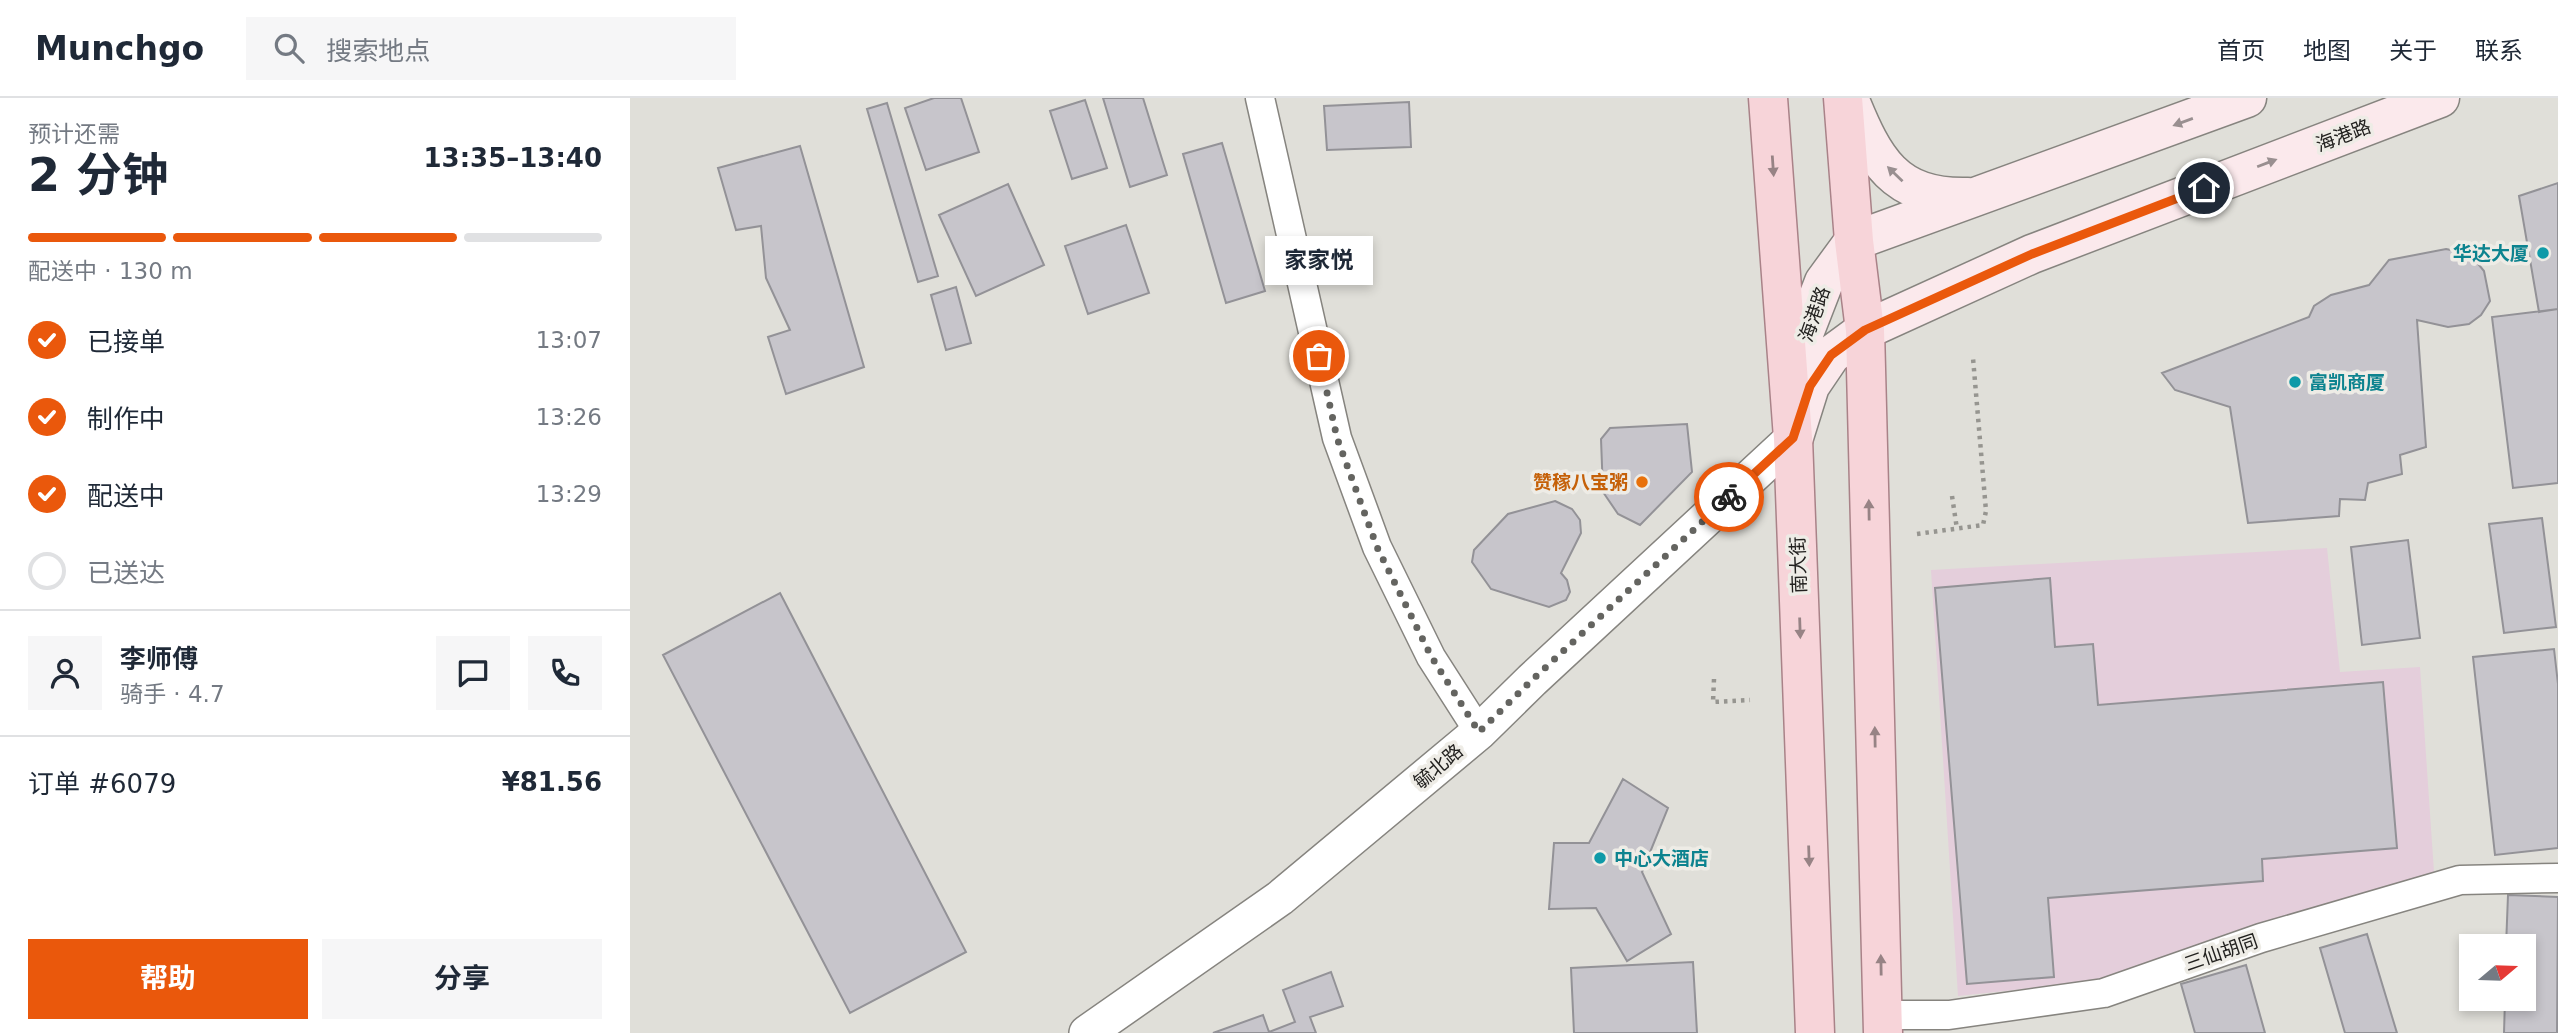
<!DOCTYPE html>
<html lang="zh">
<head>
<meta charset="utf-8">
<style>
	body { margin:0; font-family:"DejaVu Sans","Noto Sans SC",sans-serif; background:#f6f6f7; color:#1f2937; height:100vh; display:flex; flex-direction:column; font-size:26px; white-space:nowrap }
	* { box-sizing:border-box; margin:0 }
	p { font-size:23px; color:#747a83 }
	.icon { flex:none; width:38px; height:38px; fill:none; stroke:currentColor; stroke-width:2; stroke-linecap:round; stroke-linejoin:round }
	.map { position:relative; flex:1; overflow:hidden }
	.side { display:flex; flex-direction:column; background:#fff; width:630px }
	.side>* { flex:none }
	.needle { width:46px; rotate:71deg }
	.controls { position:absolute; left:1829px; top:836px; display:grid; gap:14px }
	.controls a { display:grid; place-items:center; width:77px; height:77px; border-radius:0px; background:#fff; box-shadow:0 4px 10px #0003; font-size:35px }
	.pin { position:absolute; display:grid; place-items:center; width:60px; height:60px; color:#fff; margin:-30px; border:4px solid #fff; border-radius:50%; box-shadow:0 2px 7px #0007 }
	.courier { position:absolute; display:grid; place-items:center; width:70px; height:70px; margin:-35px; border:5px solid #ea580c; border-radius:50%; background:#fff; color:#222; box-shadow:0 2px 9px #0007 }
	.bubble { position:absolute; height:49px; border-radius:0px; background:#fff; box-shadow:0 4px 10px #0003; font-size:23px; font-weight:700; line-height:49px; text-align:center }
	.overview em { font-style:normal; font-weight:700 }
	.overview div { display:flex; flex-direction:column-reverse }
	.overview { display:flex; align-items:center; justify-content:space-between; height:119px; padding:0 28px }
	h1 { font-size:46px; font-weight:700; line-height:52px }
	.bar { display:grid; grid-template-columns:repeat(4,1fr); gap:10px 7px; align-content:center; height:84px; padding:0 28px }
	.bar i { height:9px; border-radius:5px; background:#e0e1e3 }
	.bar .current { background:#ea580c }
	.bar p { grid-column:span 4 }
	.line { display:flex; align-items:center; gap:18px; padding:0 28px; border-top:2px solid #e0e1e3 }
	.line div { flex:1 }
	.round { display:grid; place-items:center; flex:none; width:74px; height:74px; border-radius:0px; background:#f6f6f7 }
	ol { padding:0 28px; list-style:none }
	li { display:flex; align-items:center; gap:21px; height:77px }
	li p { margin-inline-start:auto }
	li .icon { padding:7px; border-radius:50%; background:#ea580c; color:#fff; stroke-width:4 }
	li:last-child { color:#747a83 }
	li i { width:38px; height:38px; border:4px solid #e0e1e3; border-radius:50% }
	.cta { display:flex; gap:14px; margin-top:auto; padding:14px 28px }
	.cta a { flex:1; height:80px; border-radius:0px; background:#ea580c; color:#fff; font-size:28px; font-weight:700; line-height:80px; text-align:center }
	.cta a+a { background:#f6f6f7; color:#1f2937 }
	header { display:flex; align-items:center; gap:42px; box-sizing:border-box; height:98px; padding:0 35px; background:#fff; border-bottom:2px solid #e0e1e3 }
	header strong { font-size:33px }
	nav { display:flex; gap:38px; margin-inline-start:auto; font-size:24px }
	.search { width:490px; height:63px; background:#f6f6f7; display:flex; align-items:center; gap:18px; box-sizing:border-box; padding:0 24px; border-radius:0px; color:#747a83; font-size:26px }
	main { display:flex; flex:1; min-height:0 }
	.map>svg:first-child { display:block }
	.commercial { fill:#e4cedb }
	.building { fill:#c7c5cb; stroke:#939297; stroke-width:2 }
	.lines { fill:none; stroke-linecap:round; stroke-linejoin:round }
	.minor-casing { stroke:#86847f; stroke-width:31 }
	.tertiary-casing { stroke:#86847f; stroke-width:38 }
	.secondary-casing { stroke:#86847f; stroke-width:41 }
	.primary-casing { stroke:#a98288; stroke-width:41 }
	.path { stroke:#969590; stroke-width:4.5; stroke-dasharray:3.5 5; stroke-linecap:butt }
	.minor { stroke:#fff; stroke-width:28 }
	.tertiary { stroke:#fff; stroke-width:35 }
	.secondary { stroke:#fbe9ec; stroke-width:38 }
	.primary { stroke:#f7d4d9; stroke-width:38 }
	.oneway { fill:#998f90 }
	.oneway2 { fill:#978385 }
	.done { stroke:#646460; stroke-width:7; stroke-dasharray:0 12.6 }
	.route { stroke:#ea580c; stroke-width:9 }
	.culture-dot { fill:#0f9aa8; stroke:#eeece6; stroke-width:2.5 }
	.food-dot { fill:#e8710a; stroke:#eeece6; stroke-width:2.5 }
	.labels { text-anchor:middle; stroke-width:7; stroke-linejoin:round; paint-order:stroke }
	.street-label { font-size:19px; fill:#22211f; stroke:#eeece6 }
	.culture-label { font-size:19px; font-weight:bold; fill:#0d838f; stroke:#eeece6; text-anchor:start }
	.food-label { font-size:19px; font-weight:bold; fill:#c56008; stroke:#eeece6; text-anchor:end }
</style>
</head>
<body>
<header>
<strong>Munchgo</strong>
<div class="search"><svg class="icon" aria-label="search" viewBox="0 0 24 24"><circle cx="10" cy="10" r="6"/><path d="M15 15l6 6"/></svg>搜索地点</div>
<nav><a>首页</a><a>地图</a><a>关于</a><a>联系</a></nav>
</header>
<main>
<section class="side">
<div class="overview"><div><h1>2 分钟</h1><p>预计还需</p></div><em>13:35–13:40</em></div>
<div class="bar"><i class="current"></i><i class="current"></i><i class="current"></i><i></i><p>配送中 · 130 m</p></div>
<ol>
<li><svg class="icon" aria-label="check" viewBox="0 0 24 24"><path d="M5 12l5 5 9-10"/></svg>已接单<p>13:07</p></li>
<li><svg class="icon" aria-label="check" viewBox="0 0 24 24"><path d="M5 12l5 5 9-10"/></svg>制作中<p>13:26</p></li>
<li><svg class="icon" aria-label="check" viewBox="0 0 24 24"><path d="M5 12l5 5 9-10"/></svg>配送中<p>13:29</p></li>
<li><i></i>已送达</li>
</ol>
<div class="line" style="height:126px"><a class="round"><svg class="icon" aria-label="person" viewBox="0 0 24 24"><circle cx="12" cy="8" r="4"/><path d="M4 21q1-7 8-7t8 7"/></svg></a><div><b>李师傅</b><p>骑手 · 4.7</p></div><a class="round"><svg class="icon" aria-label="chat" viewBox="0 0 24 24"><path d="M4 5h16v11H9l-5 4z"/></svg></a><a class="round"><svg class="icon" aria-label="phone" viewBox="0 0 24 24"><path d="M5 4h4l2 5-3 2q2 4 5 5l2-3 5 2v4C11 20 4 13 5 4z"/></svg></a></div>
<div class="line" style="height:91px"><div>订单 #6079</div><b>¥81.56</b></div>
<div class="cta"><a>帮助</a><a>分享</a></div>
</section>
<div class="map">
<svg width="1928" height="935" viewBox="0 0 1928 935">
	<rect width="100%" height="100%" fill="#e0dfd9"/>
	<!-- commercial -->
	<path class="commercial" d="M1697,450l13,124 80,-5 14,205 -81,24 -254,85 -141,15 -27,-426z"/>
	<!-- building -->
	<path class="building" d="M304,0h27l18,54 -53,18 -21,-62z
		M473,0h40l24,77 -37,12z
		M455,2l22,68 -35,11 -22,-68z
		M779,4l2,45 -84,3 -3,-44z
		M257,5l51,173 -20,6 -51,-173z
		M592,45l43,148 -39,12 -43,-149z
		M170,48l64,221 -78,27 -18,-57 22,-7 -24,-52 -5,-52 -25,4 -18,-62z
		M1928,85v126l-19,3 -20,-116z
		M378,86l36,81 -68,31 -37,-81z
		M496,127l23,68 -61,21 -23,-68z
		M1816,151l24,5 14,17 6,30 -9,14 -12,9 -21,3 -31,-7 9,127 -26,8 2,19 -34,9 -3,17 -25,-1 -1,17 -91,7 -18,-116 -55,-17 -13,-17 147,-56 5,-11 17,-11 38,-10 20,-25z
		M326,189l15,56 -25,7 -15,-55z
		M1928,211v174l-45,5 -21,-171z
		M1057,326l5,48 -52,53 -22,-11 -15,-22 -2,-53 9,-11z
		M925,403l17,8 8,11 1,13 -20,40 6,7 3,12 -4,8 -17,7 -58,-18 -19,-27 2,-12 34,-36z
		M1912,420l14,109 -52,6 -15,-109z
		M1778,442l12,98 -58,7 -11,-98z
		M1420,480l5,69 38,-3 5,61 285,-23 14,166 -135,11 1,22 -215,17 6,79 -87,7 -32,-396z
		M150,495l186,359 -116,61 -187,-358z
		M1924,551l4,35v164l-63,7 -22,-198z
		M993,681l45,29 -26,64 29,62 -44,27 -31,-53 -47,1 5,-66h35z
		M1878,797l50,2 -1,136h-53l1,-34h19v-52h-18z
		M1737,836l30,99h-52l-25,-85z
		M1063,864l4,71h-123l-3,-65z
		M1616,867l19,68h-70l-14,-49z
		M701,874l12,34 -33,11 6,16h-103l50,-18 6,17 26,-10 -12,-32z"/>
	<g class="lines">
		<!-- minor casing -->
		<g class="minor-casing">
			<path id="minor" d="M630,0l77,340 40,109 54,110 48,75
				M1252,917h67l155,-22 157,-55 199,-58 98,-2"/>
		</g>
		<!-- tertiary casing -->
		<g class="tertiary-casing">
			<path id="tertiary" d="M457,935l193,-135 199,-166 53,-52 261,-242"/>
		</g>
		<!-- secondary casing -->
		<g class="secondary-casing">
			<path id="secondary" d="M1219,0c25,62 45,101 119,99
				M1168,286l5,-48 21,-54 30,-41 393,-143
				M1164,339l16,-51 21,-31 34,-25 167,-76 408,-156"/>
		</g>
		<!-- primary casing -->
		<g class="primary-casing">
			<path id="primary" d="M1138,0l25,340 22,595
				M1213,0l11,143 11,89 18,703"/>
		</g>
		<!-- path -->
		<path class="path" d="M1322,398l5,33
			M1287,436l66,-9 3,-14 -13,-153
			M1084,581l-1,23 37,-2"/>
		<!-- minor -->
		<use href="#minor" class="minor"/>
		<!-- tertiary -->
		<use href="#tertiary" class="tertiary"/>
		<!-- secondary -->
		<use href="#secondary" class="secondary"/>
		<!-- primary -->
		<use href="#primary" class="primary"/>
	</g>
	<!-- one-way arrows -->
	<defs><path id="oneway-solid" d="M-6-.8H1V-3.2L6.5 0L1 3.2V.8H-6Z" transform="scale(1.75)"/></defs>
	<g class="oneway">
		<use href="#oneway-solid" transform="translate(1553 24) rotate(160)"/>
		<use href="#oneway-solid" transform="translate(1637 65) rotate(-21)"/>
		<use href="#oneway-solid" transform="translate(1265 76) rotate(-136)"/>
	</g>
	<g class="oneway2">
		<use href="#oneway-solid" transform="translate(1143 68) rotate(86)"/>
		<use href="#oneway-solid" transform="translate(1239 412) rotate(-91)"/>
		<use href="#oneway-solid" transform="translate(1170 530) rotate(88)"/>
		<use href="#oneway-solid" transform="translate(1245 639) rotate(-91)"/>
		<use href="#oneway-solid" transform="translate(1179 758) rotate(88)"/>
		<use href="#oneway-solid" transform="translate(1251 867) rotate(-91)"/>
	</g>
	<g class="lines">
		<!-- done -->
		<path class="done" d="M689,258l18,82 40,109 54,109 48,76 53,-52 197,-183"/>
		<!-- route -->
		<path class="route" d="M1099,399l64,-59 17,-52 21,-31 34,-25 167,-76 172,-66"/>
	</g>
	<!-- markers -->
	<g class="culture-dot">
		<circle cx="1913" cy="155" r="7"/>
		<circle cx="1665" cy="284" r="7"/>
		<circle cx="970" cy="760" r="7"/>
	</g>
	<circle class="food-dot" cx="1012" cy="384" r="7"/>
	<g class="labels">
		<!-- street labels -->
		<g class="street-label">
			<text transform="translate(1713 37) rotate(-21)" y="7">海港路</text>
			<text transform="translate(1184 216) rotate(-71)" y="7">海港路</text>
			<text transform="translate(1168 467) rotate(-92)" y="7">南大街</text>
			<text transform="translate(808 668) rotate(-40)" y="7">毓北路</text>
			<text transform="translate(1591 854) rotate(-19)" y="7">三仙胡同</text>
		</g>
		<!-- culture labels -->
		<g class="culture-label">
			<text x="1899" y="162" text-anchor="end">华达大厦</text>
			<text x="1679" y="291">富凯商厦</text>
			<text x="984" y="767">中心大酒店</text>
		</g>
		<!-- food labels -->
		<g class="food-label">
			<text x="998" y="391">赞稼八宝粥</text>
		</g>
	</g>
</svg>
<div class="controls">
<a><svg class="needle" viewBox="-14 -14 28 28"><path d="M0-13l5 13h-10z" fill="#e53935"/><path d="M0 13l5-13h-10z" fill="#747a83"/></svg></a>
</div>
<div class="pin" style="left:689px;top:258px;background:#ea580c"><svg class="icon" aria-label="bag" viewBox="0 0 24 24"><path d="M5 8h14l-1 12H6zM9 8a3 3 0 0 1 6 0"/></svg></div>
<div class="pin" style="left:1574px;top:90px;background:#1f2937"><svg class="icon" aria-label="home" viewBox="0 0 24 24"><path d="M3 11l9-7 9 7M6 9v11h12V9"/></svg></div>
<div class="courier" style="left:1099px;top:399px"><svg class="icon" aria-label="bike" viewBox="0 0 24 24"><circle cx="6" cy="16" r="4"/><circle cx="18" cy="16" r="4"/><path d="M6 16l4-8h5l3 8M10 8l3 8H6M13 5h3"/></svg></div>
<div class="bubble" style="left:635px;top:138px;width:108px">家家悦</div>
</div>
</main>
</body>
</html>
